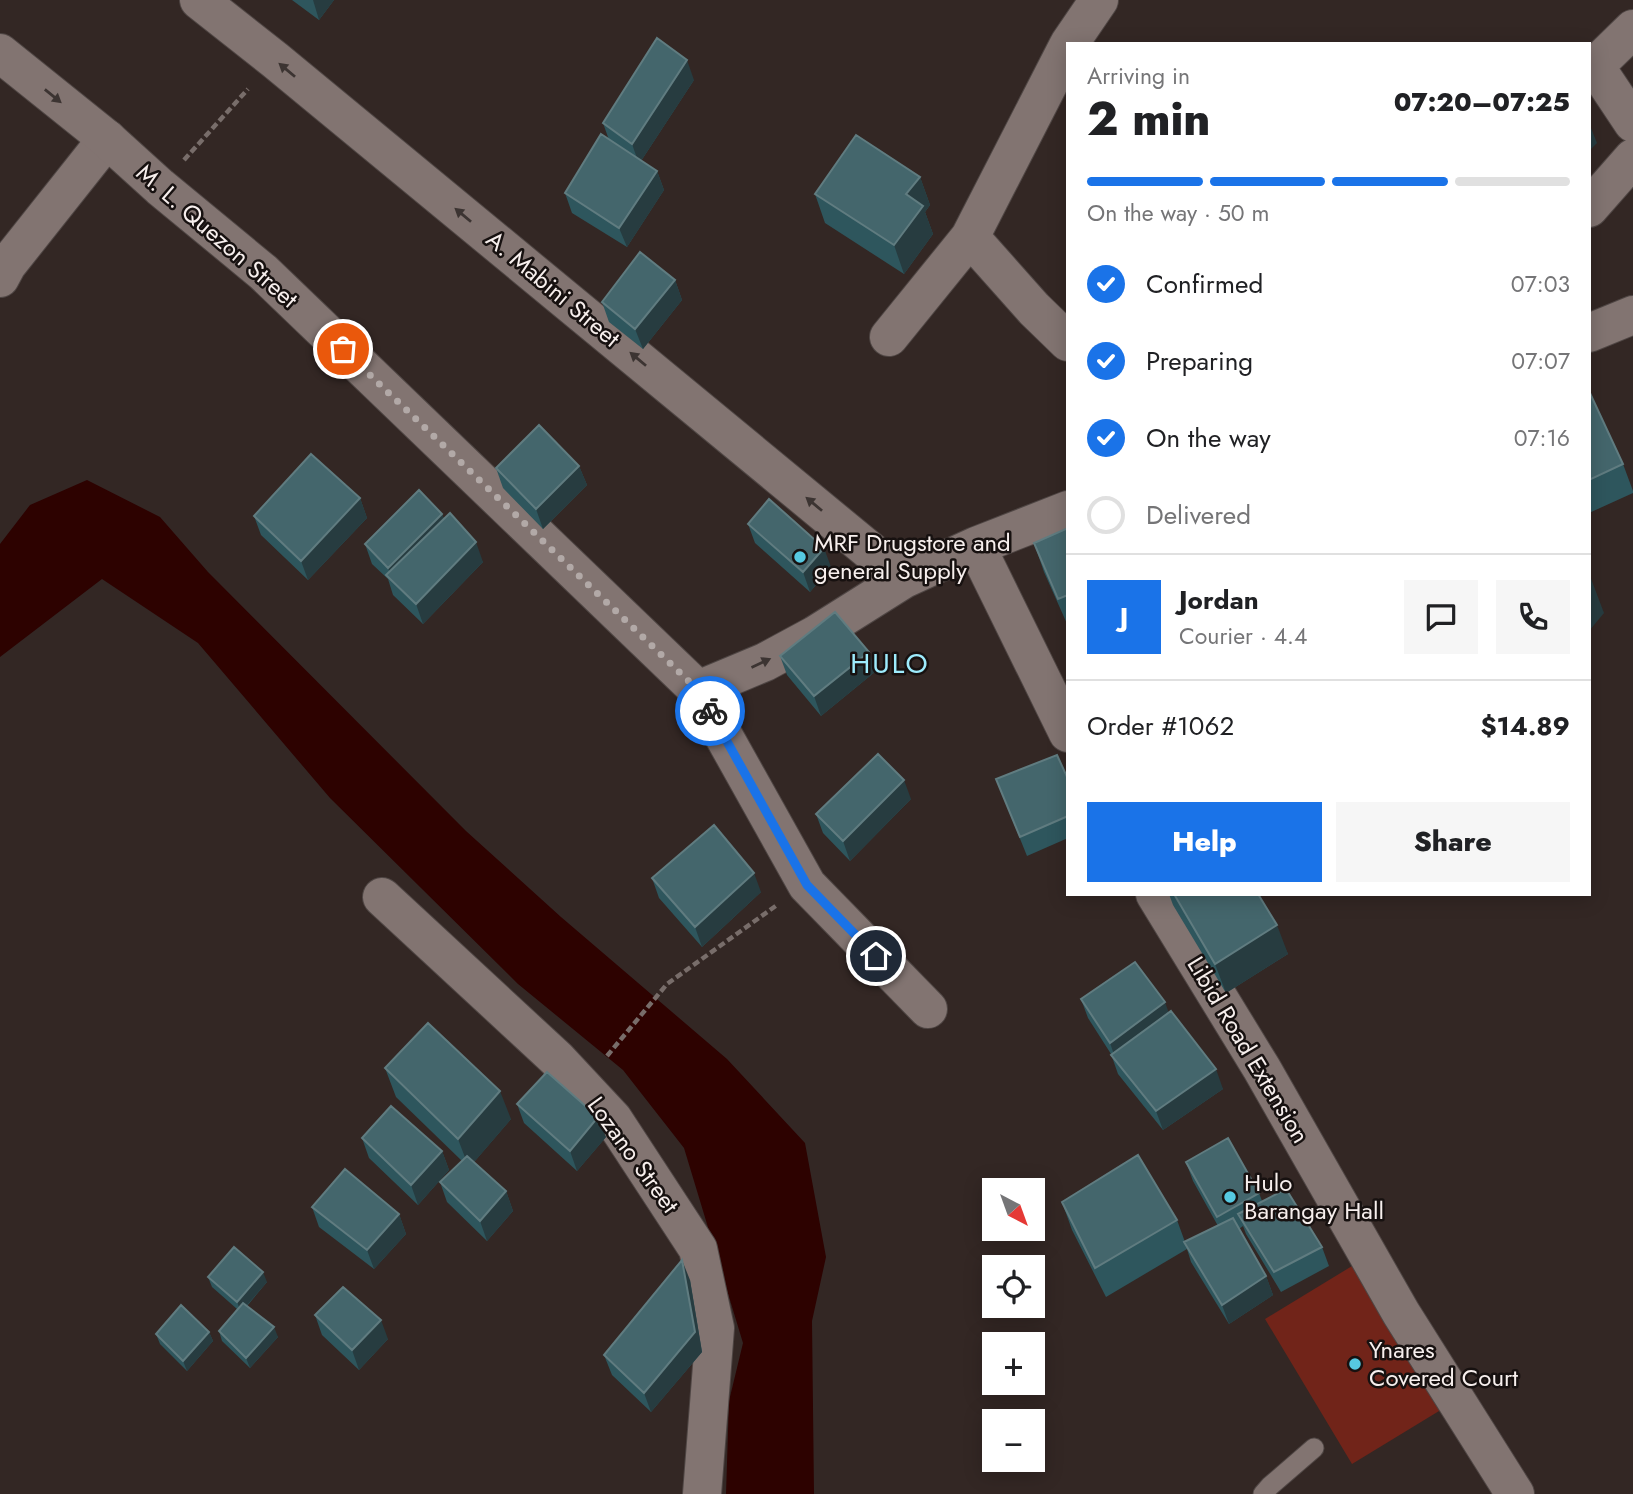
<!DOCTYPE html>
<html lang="en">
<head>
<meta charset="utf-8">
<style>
	body { margin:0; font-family:Jost,sans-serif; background:#f6f6f6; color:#202124; height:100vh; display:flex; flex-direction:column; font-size:26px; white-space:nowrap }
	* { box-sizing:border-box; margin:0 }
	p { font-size:23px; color:#757577 }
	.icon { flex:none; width:38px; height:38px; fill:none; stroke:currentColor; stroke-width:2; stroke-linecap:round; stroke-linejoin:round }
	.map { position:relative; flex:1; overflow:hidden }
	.side { position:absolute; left:1066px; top:42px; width:525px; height:854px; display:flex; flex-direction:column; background:#fff; border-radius:0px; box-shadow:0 4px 18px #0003 }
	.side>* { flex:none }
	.needle { width:46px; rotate:139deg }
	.buttons { position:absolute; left:982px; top:1178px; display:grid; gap:14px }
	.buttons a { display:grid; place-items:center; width:63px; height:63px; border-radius:0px; background:#fff; box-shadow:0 4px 18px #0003; font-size:35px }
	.pin { position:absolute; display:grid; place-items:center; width:60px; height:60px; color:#fff; margin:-30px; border:4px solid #fff; border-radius:50%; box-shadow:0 2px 7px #0007 }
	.courier { position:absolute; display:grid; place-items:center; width:70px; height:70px; margin:-35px; border:5px solid #1a73e8; border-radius:50%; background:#fff; color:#222; box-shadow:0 2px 9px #0007 }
	.overview em { font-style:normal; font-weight:800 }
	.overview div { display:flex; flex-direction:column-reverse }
	.overview { display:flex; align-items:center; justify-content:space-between; height:119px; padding:0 21px }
	h1 { font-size:46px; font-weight:800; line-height:52px }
	.bar { display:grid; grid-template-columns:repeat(4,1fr); gap:10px 7px; align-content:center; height:84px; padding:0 21px }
	.bar i { height:9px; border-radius:5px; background:#e0e0e0 }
	.bar .current { background:#1a73e8 }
	.bar p { grid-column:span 4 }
	.line { display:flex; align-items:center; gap:18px; padding:0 21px; border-top:2px solid #e0e0e0 }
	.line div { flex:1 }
	.round { display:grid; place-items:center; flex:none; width:74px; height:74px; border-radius:0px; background:#f6f6f6 }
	ol { padding:0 21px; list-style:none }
	li { display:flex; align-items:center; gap:21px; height:77px }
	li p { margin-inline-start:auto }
	li .icon { padding:7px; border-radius:50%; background:#1a73e8; color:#fff; stroke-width:4 }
	li:last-child { color:#757577 }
	li i { width:38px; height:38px; border:4px solid #e0e0e0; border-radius:50% }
	.cta { display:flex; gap:14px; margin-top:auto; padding:14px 21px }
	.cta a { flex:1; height:80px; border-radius:0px; background:#1a73e8; color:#fff; font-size:28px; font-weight:800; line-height:80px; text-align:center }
	.cta a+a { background:#f6f6f6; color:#202124 }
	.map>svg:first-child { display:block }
	.green { fill:#712419 }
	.water { fill:#2d0200 }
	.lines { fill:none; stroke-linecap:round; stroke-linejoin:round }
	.lane-casing { stroke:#4f4644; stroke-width:21 }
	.street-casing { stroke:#4f4644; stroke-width:40 }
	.secondary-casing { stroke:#4f4644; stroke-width:40 }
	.path { stroke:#786d6a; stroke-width:4.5; stroke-dasharray:7 3.5; stroke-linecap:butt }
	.lane { stroke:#827471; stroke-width:19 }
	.street { stroke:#827471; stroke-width:38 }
	.secondary { stroke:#827471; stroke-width:38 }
	.wall { fill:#2e565d }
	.shaded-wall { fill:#273c40 }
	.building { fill:#44666c; stroke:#607c80; stroke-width:2 }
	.oneway { fill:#3c3432 }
	.done { stroke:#b2a9a7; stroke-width:7; stroke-dasharray:0 12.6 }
	.route { stroke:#1a73e8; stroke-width:9 }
	.poi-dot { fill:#56c9e1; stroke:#171110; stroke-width:2.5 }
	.labels { text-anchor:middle; stroke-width:5; stroke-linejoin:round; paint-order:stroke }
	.street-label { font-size:24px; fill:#f7efed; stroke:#171110 }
	.poi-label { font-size:24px; fill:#f7efed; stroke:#171110; text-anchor:start }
	.quarter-label { font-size:28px; letter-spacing:2px; fill:#9eecfd; stroke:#171110 }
</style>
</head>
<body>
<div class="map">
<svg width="1633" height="1494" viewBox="0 0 1633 1494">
	<rect width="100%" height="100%" fill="#332724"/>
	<!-- green -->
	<path class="green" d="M1357,1263l87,145 -92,56 -87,-145z"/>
	<!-- water -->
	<path class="water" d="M87,480l73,37 48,55 258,259 95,86 166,142 78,84 21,114 -14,64 2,173h-88l3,-93 14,-58 -59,-195 -61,-78 -105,-86 -188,-186 -132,-155 -96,-64 -102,78v-113l30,-39z"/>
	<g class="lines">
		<!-- lane casing -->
		<g class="lane-casing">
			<path id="lane" d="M1263,1494l7,-8 44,-38"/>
		</g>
		<!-- street casing -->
		<g class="street-casing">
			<path id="street" d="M1633,29l-38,37 38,57
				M1069,44l30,-44
				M1589,208l44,-50
				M970,237l64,72 34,33
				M0,278l7,-13 100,-126
				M889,337l81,-100 98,-191
				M698,690l109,195 121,124
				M382,897l175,162 56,60 85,130 17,79 -13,166"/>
		</g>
		<!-- secondary casing -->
		<g class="secondary-casing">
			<path id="secondary" d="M199,0l76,60 629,519
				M0,53l107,86 53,48 103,85 435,418 67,-28 50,-27 89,-56 72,-33 92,-36
				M1589,333l44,-18
				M976,546l92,187
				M1155,894l107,175 139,244 114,181"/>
		</g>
		<!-- path -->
		<path class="path" d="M184,160l64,-71
			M607,1056l60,-72 110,-79"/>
		<!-- lane -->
		<use href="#lane" class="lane"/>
		<!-- street -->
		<use href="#street" class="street"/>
		<!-- secondary -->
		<use href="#secondary" class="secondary"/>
	</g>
	<!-- wall -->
	<path class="wall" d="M292,0h42l-15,20z
		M694,80l-53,81 16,10 7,19 -37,57 -55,-34 -7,-20 44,-53 -6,-17z
		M920,177l10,28 -5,7 8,22 -29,40 -79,-51 -10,-29z
		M675,280l7,20 -39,49 -34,-27 -7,-20z
		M1589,391l34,73 10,27v2l-44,20z
		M579,466l8,19 -44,44 -40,-41 -7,-20z
		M360,498l7,20 -59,62 -47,-45 -7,-19z
		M442,514l2,5 39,43 -60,62 -30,-29 -5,-16 -16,-15 -7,-20z
		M748,524l83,43 -21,25 -55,-49z
		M1068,528v98l-24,-54 -10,-29z
		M780,656l96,15 -55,45 -34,-41z
		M996,779h72v59l-41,18z
		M911,799l-61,62 -27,-28 -7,-19z
		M652,878l109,14 -59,55 -43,-49z
		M1169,894h89l30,60 -62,39 -53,-88z
		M1081,999l87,14 55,76 -60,41 -45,-56 -7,-20 -23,-36z
		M385,1068l126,51 -37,43 32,29 7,20 -26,30 -40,-39 -7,-20 22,-21 -66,-64z
		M517,1104l89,33 -29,34 -53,-48z
		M362,1138l80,13 7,19 -31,35 -49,-47z
		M1186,1162l73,31 3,8 60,46 7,19 -48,26 -35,-58 -3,-8 -4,3 27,47 7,19 -44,29 -38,-62 -4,-13 -81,48 -34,-67 -10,-28 115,18 8,22 33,-16 -25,-45z
		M312,1207l87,7 7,20 -32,35 -55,-42z
		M208,1277l59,5 -20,24 31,31 -28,31 -28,-27 -3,-10 18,-22 -25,-22z
		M690,1280l12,72 -51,60 -39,-37 -8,-20z
		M315,1315l73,24 -29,31 -37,-35z
		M209,1332l4,9 -26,30 -27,-27 -4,-10z"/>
	<!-- shaded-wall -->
	<path class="shaded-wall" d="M313,0h21l-15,20z
		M687,60l7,20 -55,84 -7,-20z
		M1589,123l8,20 -8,8z
		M657,171l7,19 -37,57 -8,-19z
		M920,177l10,28 -5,7 8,22 -29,40 -10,-29 12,-51z
		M675,280l7,20 -39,49 -8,-20z
		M579,466l8,19 -44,44 -7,-20z
		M360,498l7,20 -59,62 -7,-19z
		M442,514l7,19 -55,50 -6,-15z
		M476,542l7,20 -60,62 -7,-20z
		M824,548l7,19 -21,25 -7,-20z
		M1590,576l14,37 -15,18v-53z
		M869,652l7,19 -55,45 -7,-20z
		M904,780l7,19 -61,62 -7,-20z
		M754,873l7,19 -59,55 -7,-20z
		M1277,925l11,29 -62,39 -11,-29z
		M1165,1002l7,20 -55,41 -7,-20z
		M1216,1069l7,20 -60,41 -7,-19z
		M500,1091l11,28 -42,49 -11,-29z
		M598,1117l8,20 -29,34 -7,-20z
		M442,1151l7,19 -31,35 -7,-20z
		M506,1191l7,20 -26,30 -7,-20z
		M399,1214l7,20 -32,35 -7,-19z
		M682,1260l8,20 12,72 -51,60 -7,-19z
		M263,1272l4,10 -26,30 -4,-10z
		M1266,1276l7,19 -44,29 -7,-19z
		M381,1320l7,19 -29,31 -7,-20z
		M274,1327l4,10 -28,31 -4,-10z
		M209,1332l4,9 -26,30 -4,-10z"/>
	<!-- building -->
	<path class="building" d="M657,38l30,22 -55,84 -29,-21z
		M601,134l56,37 -38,57 -54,-35z
		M856,135l64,42 -14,17 17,12 -29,39 -79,-51z
		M640,252l35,28 -40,49 -33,-27z
		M1589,391l34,73 -34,16z
		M539,425l40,41 -43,43 -40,-41z
		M311,454l49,44 -59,63 -47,-45z
		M419,490l23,24 -54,54 -23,-24z
		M769,499l55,49 -21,24 -55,-48z
		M450,513l26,29 -60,62 -30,-29z
		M1068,528v67l-10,4 -24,-56z
		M835,612l34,40 -55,44 -34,-40z
		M878,754l26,26 -61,61 -27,-27z
		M1057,755l11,24v37l-48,21 -24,-58z
		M714,825l40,48 -59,54 -43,-49z
		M1174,894h84l19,31 -62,39z
		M1135,962l30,40 -55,41 -29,-44z
		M1171,1011l45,58 -60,42 -45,-56z
		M428,1023l72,68 -42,48 -73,-71z
		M547,1072l51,45 -28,34 -53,-47z
		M391,1106l51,45 -31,34 -49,-47z
		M1228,1138l31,55 -42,24 -31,-55z
		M1138,1155l39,65 -82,48 -33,-66z
		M467,1156l39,35 -26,30 -40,-39z
		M345,1169l54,45 -32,36 -55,-43z
		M1286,1189l36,58 -48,25 -36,-58z
		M1233,1218l33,58 -44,29 -38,-63z
		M234,1247l29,25 -26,30 -29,-25z
		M682,1260l13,72 -51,61 -40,-38z
		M343,1287l38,33 -29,30 -37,-35z
		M243,1303l31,24 -28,31 -27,-27z
		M181,1305l28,27 -26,29 -27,-27z"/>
	<!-- one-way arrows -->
	<defs><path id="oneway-solid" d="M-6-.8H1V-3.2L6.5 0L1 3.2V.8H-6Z" transform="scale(1.75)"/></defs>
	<g class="oneway">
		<use href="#oneway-solid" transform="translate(287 70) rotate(-140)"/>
		<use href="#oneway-solid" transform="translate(53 96) rotate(39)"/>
		<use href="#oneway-solid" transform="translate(463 215) rotate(-140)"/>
		<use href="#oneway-solid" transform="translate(638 359) rotate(-140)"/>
		<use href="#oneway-solid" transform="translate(814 504) rotate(-140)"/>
		<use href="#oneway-solid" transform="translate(761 663) rotate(-25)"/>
	</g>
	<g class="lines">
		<!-- done -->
		<path class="done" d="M343,349l355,341 12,21"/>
		<!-- route -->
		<path class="route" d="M710,711l97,174 69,71"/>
	</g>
	<!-- markers -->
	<g class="poi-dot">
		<circle cx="800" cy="557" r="7"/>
		<circle cx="1230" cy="1197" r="7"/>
		<circle cx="1355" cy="1364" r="7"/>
	</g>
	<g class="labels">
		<!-- street labels -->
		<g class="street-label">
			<text transform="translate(217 236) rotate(41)" y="8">M. L. Quezon Street</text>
			<text transform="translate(553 289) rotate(40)" y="8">A. Mabini Street</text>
			<text transform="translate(1248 1050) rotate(59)" y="8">Libid Road Extension</text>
			<text transform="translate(633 1155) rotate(54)" y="8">Lozano Street</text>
		</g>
		<!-- poi labels -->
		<g class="poi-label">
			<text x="814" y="551">MRF Drugstore and<tspan x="814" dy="28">general Supply</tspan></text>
			<text x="1244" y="1191">Hulo<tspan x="1244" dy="28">Barangay Hall</tspan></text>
			<text x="1369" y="1358">Ynares<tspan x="1369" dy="28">Covered Court</tspan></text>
		</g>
		<!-- quarter labels -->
		<g class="quarter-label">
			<text x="890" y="673">HULO</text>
		</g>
	</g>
</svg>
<div class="buttons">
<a><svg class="needle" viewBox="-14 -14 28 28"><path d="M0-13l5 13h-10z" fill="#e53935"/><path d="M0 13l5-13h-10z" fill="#757577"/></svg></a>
<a><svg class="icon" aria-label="locate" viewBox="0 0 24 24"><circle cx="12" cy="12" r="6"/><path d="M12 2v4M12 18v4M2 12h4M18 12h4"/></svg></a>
<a>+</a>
<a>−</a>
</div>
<div class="pin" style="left:343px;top:349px;background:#ea580c"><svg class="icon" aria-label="bag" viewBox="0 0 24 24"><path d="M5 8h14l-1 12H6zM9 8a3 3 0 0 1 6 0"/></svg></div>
<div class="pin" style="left:876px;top:956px;background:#1f2937"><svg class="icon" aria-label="home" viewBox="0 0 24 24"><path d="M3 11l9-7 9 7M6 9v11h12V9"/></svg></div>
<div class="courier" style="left:710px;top:711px"><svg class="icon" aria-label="bike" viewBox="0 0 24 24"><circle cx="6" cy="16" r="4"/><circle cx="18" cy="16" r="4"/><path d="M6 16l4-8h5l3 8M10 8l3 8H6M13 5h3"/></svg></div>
<section class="side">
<div class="overview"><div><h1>2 min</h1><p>Arriving in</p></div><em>07:20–07:25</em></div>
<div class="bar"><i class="current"></i><i class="current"></i><i class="current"></i><i></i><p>On the way · 50 m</p></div>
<ol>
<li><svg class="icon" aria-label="check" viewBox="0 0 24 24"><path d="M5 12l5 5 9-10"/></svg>Confirmed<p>07:03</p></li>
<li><svg class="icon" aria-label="check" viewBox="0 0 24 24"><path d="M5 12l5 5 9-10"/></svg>Preparing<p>07:07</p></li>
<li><svg class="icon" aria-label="check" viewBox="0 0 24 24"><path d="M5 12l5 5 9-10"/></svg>On the way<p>07:16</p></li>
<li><i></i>Delivered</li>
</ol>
<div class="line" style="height:126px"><b class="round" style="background:#1a73e8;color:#fff">J</b><div><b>Jordan</b><p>Courier · 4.4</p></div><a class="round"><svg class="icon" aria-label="chat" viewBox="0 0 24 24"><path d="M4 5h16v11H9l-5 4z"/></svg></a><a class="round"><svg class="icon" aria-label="phone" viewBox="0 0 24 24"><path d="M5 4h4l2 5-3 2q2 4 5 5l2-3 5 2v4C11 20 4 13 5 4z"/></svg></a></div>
<div class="line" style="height:91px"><div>Order #1062</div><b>$14.89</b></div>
<div class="cta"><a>Help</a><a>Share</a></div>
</section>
</div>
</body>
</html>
